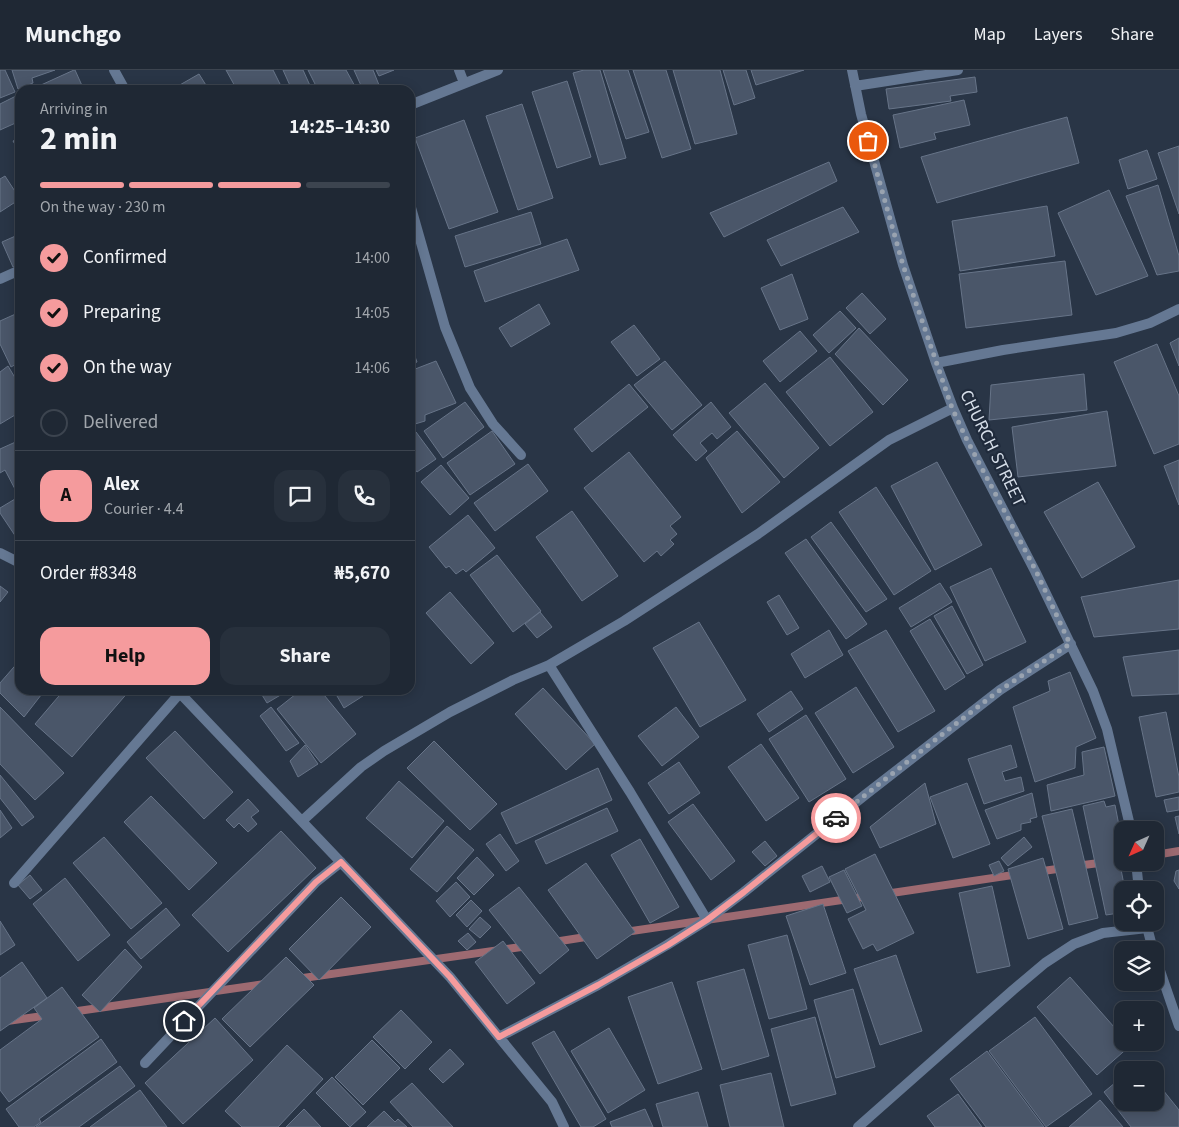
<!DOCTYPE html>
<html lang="en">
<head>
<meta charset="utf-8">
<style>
	body { margin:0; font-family:"Source Sans 3",sans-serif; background:#27303c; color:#f1f3f6; height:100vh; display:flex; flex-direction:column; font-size:19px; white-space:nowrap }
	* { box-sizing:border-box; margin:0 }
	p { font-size:16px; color:#a1a6ac }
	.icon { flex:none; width:28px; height:28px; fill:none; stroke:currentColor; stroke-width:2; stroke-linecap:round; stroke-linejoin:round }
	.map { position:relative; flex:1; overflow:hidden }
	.side { position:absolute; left:15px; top:15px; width:400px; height:610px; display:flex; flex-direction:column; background:#1f2834; border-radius:15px; box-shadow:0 2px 12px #0003,0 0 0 1px #3c444f }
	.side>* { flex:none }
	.needle { width:32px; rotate:225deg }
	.fabs { position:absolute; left:1114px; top:751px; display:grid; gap:10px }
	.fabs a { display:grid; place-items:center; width:50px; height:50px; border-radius:10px; background:#1f2834; box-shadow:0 2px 12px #0003,0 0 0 1px #3c444f; font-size:25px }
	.pin { position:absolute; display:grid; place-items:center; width:42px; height:42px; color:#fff; margin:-21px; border:2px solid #fff; border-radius:50%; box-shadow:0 1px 5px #0007 }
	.courier { position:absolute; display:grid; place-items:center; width:50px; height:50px; margin:-25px; border:4px solid #f59b9d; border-radius:50%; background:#fff; color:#222; box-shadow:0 1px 6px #0007 }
	.headline em { font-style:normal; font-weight:700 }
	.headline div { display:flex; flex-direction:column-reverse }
	.headline { display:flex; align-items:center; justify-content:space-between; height:85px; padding:0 25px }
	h1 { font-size:32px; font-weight:700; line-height:38px }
	.bar { display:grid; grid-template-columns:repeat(4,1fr); gap:8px 5px; align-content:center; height:60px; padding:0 25px }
	.bar i { height:6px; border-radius:4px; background:#3c444f }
	.bar .on { background:#f59b9d }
	.bar p { grid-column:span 4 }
	.line { display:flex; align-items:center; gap:12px; padding:0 25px; border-top:1px solid #3c444f }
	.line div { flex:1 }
	.round { display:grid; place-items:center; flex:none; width:52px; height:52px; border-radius:15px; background:#27303c }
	ol { padding:0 25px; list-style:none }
	li { display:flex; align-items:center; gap:15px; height:55px }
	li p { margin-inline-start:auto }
	li .icon { padding:5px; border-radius:50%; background:#f59b9d; color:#111; stroke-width:4 }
	li:last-child { color:#a1a6ac }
	li i { width:28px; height:28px; border:2px solid #3c444f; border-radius:50% }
	.button { display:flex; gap:10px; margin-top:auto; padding:10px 25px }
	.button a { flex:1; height:58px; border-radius:15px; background:#f59b9d; color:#111; font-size:20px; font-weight:700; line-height:58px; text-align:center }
	.button a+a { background:#27303c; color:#f1f3f6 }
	header { display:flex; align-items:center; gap:30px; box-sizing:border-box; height:70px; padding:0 25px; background:#1f2834; border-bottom:1px solid #3c444f }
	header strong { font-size:24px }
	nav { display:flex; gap:28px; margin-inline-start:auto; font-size:18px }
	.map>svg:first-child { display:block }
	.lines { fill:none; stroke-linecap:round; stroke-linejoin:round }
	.stream { stroke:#9d6a71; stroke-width:8 }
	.building { fill:#4a5669; stroke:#677488 }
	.minor { stroke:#657893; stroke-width:10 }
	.done { stroke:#99a3b0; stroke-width:5; stroke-dasharray:0 9 }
	.route { stroke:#f59b9d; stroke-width:6 }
	.labels { text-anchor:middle; stroke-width:4.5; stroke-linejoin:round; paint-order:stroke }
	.street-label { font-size:18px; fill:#d6dee9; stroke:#202b3c }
</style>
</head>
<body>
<header>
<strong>Munchgo</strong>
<nav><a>Map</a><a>Layers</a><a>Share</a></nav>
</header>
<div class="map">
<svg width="1179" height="1057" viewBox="0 0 1179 1057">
	<rect width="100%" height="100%" fill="#293546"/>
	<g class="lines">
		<!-- stream -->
		<path class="stream" d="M1155,785l24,-4
			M1076,796l46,-6
			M1036,802l28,-4
			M885,824l135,-20
			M625,862l244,-36
			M554,872l38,-6
			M296,909l232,-33
			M71,942l194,-28
			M0,952l50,-7"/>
	</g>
	<!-- building -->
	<path class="building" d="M0,0h5l10,22 -15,6z
		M12,0h43l-23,8 1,5 -15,6z
		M74,0h1l9,20h-54z
		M226,0h47l10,20h-46z
		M283,0h20l9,20h-20z
		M308,0h38l11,20h-39z
		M354,0h19l8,20h-18z
		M376,0h18l-15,6z
		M584,0h16l26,88 -26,7 -27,-92z
		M603,0h25l21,62 -23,7z
		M633,0h33l25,79 -29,9z
		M673,0h47l17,64 -42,10z
		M723,0h23l9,28 -21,7z
		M751,0h53l-48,15z
		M199,4l10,16h-38z
		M975,7l2,15 -27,4 1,5 -62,8 -3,-20z
		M567,11l24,76 -34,11 -25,-76z
		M20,24v27l-20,9v-26z
		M964,30l6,25 -36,8 2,6 -36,9 -7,-33z
		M522,34l31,94 -35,12 -32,-94z
		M1067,47l12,46 -142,40 -16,-46z
		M464,50l34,92 -49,17 -34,-91z
		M20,68v15l-7,-12z
		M1179,76v68l-21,-61z
		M1147,80l10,29 -29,10 -9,-29z
		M829,92l8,19 -113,56 -14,-24z
		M5,106l15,23 -20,13v-33z
		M1158,115l21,71v15l-22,4 -31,-79z
		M1109,120l39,86 -52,19 -38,-82z
		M1047,136l8,50 -95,15 -8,-50z
		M843,137l16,25 -78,34 -14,-26z
		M531,142l10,32 -76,23 -10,-31z
		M20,164v30l-7,3 -11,-25z
		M567,169l12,31 -94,32 -11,-31z
		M1065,191l7,54 -106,13 -7,-54z
		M792,204l16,45 -28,11 -19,-42z
		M862,223l24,26 -16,15 -24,-26z
		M539,234l11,20 -39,23 -12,-19z
		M840,241l16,17 -27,25 -16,-18z
		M20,242v50l-9,5 -11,-23v-23z
		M634,255l26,34 -23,17 -26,-34z
		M859,258l49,52 -25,25 -48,-51z
		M800,261l17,20 -37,31 -17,-21z
		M1179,268v28l-9,-23z
		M410,273l7,19 -7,3z
		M1157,274l22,52v48l-25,10 -40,-92z
		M830,287l43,55 -43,34 -44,-54z
		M436,291l20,42 -31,12v6l-10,3 -5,-11v-42z
		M665,291l37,44 -30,25 -38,-45z
		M8,296l12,20v26l-20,12v-52z
		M1084,304l3,36 -98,10 2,-35z
		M765,313l54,65 -35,30 -55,-65z
		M629,314l19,23 -56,45 -18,-23z
		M465,332l19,25 -41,31 -19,-27z
		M711,332l20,25 -14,12 -5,-6 -12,10 7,8 -11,10 -23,-26z
		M1107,341l9,55 -98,11 -6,-50z
		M492,361l23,33 -45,31 -23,-32z
		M737,361l43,51 -38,31 -36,-55z
		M416,362l20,27 -19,13 -7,-9v-27z
		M20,370v48l-4,3 -11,-21 -5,3v-24z
		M629,382l52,65 -11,9 7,8 -7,6 4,4 -13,12 -4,-5 -13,11 -60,-74z
		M1179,390v45l-15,-39z
		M937,392l45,83 -47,25 -44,-84z
		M528,394l20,27 -53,40 -21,-28z
		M441,395l28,33 -19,17 -29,-33z
		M1098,412l37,65 -53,31 -38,-66z
		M876,417l55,84 -37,24 -55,-83z
		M20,426v47l-20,-30v-5z
		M572,441l46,65 -36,25 -46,-64z
		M468,445l27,33 -29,24 -3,-3 -7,5 -7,-8 -3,2 -17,-21z
		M831,452l56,77 -21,13 -55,-75z
		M806,469l61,85 -21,15 -61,-86z
		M497,485l44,56 -28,21 -43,-57z
		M991,498l35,74 -41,19 -35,-74z
		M1179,510v49l-85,8 -13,-40z
		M940,513l12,19 -41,25 -12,-19z
		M0,516l8,6 -8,10z
		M450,522l44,51 -23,21 -45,-51z
		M779,525l20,33 -12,7 -20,-33z
		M952,536l31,59 -16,9 -33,-58z
		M540,542l12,15 -15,11 -12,-14z
		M930,549l35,58 -20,13 -35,-59z
		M699,552l47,78 -46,27 -47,-79z
		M829,560l14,25 -38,23 -14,-24z
		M886,560l49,81 -37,21 -50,-81z
		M1179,580v44l-47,2 -9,-39z
		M20,590v30h25l-21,27 -24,-24v-10z
		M1070,602l26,66 -20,9 -1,21 -40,14 -22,-75 37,-16 -2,-10z
		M856,617l38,60 -41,26 -38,-60z
		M543,618l52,56 -29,26 -51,-56z
		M64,620h66l-58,67 -37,-33z
		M259,620h30l-22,13z
		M301,620h19l36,44 -35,29 -44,-54z
		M346,620h14l3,6 -19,12 -7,-12z
		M791,621l12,18 -34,23 -12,-18z
		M0,637l64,66 -29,27 -35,-36z
		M271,637l28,36 -13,8 -26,-35z
		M676,637l23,30 -37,29 -24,-30z
		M1166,642l13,65v15l-23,5 -17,-80z
		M806,645l40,64 -37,23 -40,-63z
		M175,661l58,61 -29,27 -58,-61z
		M434,671l63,63 -27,26 -63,-62z
		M761,674l38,54 -33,23 -38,-54z
		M305,675l13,19 -20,13 -8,-16z
		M1011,675l6,22 -15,5 3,9 16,-4 3,14 -40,13 -16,-45z
		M1104,677l11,49 -64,15 -4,-26 37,-10 -2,-23z
		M679,692l21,31 -31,21 -21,-31z
		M598,698l14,32 -96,44 -15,-31z
		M0,705l34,42 -12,9 -22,-28z
		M399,711l45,40 -32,37 -46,-40z
		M925,713l11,41 -56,24 -10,-21z
		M967,713l23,61 -37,14 -23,-61z
		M1032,723l5,24 -7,2 1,3 -10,2v6l-24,9 -12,-29z
		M151,726l66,67 -28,27 -65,-68z
		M1179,727v13l-12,2 -3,-12z
		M248,729l11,12 -8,6 6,7 -9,8 -9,-9 -5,5 -8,-8z
		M1104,731l2,6 9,-2 7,36v17l-3,1 6,31h-3v32h10l1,3 -11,3 -3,-15 -13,2 -23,-109z
		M693,734l42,57 -24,19 -43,-58z
		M607,738l11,23 -72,33 -11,-23z
		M1072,739l26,109 -29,7 -27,-109z
		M0,740l12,18 -12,10z
		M1179,746v18l-4,-17z
		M447,756l27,24 -37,42 -27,-23z
		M281,761l35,37 -88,84 -36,-37z
		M500,764l19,27 -13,10 -20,-27z
		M104,767l58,66 -31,26 -58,-66z
		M1024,767l8,10 -24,19 -7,-8z
		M640,769l39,68 -29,16 -39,-68z
		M765,771l12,15 -12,10 -13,-14z
		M875,784l39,79 -37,18 -4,-7 -10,5 -15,-30 18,-9 -21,-41z
		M477,787l17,18 -20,20 -17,-17z
		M1043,788l20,71 -35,10 -20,-70z
		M999,791l5,10 -10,5 -5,-11z
		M586,793l49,69 -38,27 -49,-69z
		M822,796l8,16 -20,10 -8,-16z
		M844,800l18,36 -15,7 -18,-36z
		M1179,800v19l-5,-8 2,-10z
		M30,805l12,15 -12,9 -12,-14z
		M65,808l45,57 -32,26 -45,-57z
		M456,812l14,15 -20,20 -14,-16z
		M992,816l18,80 -33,7 -18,-80z
		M519,817l50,63 -29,24 -51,-64z
		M341,827l30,30 -52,53 -30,-31z
		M471,830l11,11 -15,16 -11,-12z
		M823,834l23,69 -36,12 -24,-69z
		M166,838l14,17 -39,34 -14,-17z
		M480,847l11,10 -11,11 -11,-9z
		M0,851l15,24 -15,10z
		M468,863l8,9 -9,8 -9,-9z
		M787,865l20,74 -38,10 -21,-74z
		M503,871l32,42 -28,21 -32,-42z
		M125,879l17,18 -42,45 -18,-17z
		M896,885l26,76 -42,14 -26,-76z
		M286,887l28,28 -64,62 -28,-28z
		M22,892l25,36 -47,33v-53z
		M744,899l25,87 -47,14 -25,-88z
		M1070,907l52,59v6h6l3,3 -34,30 -60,-68z
		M672,912l30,87 -44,15 -30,-87z
		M62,917l37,50 -90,65 -9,-12v-40l42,-31 -8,-11z
		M853,919l22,78 -39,11 -22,-78z
		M401,940l31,32 -27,27 -32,-32z
		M1122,942v19l-9,-10z
		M815,947l21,77 -45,12 -20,-77z
		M1035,947l57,77 -46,33 -57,-76z
		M215,948l38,42 -70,64 -38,-41z
		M609,958l36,62 -37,23 -37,-62z
		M554,961l52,88 -13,8h-12l-49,-84z
		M101,969l16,23 -78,57 2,3 -7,5h-15l-13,-18z
		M372,970l28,28 -37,37 -28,-28z
		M287,975l36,34 -45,48h-36l-17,-16z
		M450,979l14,15 -21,19 -14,-14z
		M987,981l57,76h-58l-36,-48z
		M1141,992l6,8h-15z
		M120,996l15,20 -56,41h-43z
		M771,1003l13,54h-54l-10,-42z
		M332,1007l34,35 -16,15 -34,-34z
		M1122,1007v25h33v-22l24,30v17h-48l-27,-35z
		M412,1013l41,44h-40l-23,-25z
		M140,1020l27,37h-77z
		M698,1022l10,35h-45l-7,-23z
		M958,1024l24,33h-47l-8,-11z
		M1100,1030l23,27h-54z
		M304,1039l17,18h-35z
		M645,1039l8,18h-41l-2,-5z
		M384,1041l11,11 3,-3 9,8h-40z"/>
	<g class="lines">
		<!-- minor -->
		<path class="minor" d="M114,0l11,20
			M459,0l5,13
			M852,0l9,44 42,151 33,98 17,45 14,32 68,131 58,120 14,38 24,101
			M855,16l103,-16
			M410,35l88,-35
			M410,134l35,123 25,61 23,36 28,31
			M0,209l20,-9
			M936,293l67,-13 113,-17 34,-10 29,-14
			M0,483l20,10
			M549,595l81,127 77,128
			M177,620l273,287 102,125 12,25
			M302,751l59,-54 23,-16 66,-39 63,-32 36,-15 75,-44 134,-87 131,-94 64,-32
			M1136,792l3,28
			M14,813l166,-190
			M1146,853l7,27
			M1155,886l24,70
			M499,967l99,-52 69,-40 40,-25 37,-28 121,-97 135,-105 71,-46
			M145,993l171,-181 25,-20
			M858,1057l155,-137 32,-27 29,-19 29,-11 44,-5"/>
	</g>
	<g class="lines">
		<!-- done -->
		<path class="done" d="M836,748l117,-92 47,-36 70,-46 -34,-73 -69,-131 -15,-32 -49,-143 -35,-124"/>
		<!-- route -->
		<path class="route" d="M184,951l132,-139 25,-20 109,115 49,60 99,-52 70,-40 39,-25 37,-28 92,-74"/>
	</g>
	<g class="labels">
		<!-- street labels -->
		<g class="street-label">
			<text transform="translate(993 378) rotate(64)" y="6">CHURCH STREET</text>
		</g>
	</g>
</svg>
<div class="fabs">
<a><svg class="needle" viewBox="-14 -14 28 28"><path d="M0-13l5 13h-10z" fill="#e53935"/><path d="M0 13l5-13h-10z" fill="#a1a6ac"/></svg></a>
<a><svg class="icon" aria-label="locate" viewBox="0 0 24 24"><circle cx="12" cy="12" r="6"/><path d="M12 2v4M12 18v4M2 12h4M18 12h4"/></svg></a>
<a><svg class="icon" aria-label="layers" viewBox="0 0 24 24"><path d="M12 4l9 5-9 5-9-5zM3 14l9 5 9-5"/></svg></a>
<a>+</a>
<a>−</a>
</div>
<div class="pin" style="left:868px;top:71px;background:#ea580c"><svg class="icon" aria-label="bag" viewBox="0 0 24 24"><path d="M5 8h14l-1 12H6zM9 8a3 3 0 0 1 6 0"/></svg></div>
<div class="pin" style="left:184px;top:951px;background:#1f2937"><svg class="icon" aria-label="home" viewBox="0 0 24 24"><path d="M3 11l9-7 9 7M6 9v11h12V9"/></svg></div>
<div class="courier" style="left:836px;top:748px"><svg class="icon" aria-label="car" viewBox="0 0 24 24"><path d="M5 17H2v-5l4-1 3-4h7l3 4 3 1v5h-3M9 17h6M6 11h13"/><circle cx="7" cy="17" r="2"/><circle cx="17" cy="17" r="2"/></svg></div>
<section class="side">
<div class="headline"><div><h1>2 min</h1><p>Arriving in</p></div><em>14:25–14:30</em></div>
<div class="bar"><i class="on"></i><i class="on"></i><i class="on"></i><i></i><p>On the way · 230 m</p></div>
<ol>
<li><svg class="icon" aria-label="check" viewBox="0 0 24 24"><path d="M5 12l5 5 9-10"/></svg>Confirmed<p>14:00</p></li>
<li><svg class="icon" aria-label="check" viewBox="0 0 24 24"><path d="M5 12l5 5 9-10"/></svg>Preparing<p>14:05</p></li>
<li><svg class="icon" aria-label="check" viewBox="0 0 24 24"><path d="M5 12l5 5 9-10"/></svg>On the way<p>14:06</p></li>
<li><i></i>Delivered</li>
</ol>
<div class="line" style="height:90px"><b class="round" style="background:#f59b9d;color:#111">A</b><div><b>Alex</b><p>Courier · 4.4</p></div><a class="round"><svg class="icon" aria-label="chat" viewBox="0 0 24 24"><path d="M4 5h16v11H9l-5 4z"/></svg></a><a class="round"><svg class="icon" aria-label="phone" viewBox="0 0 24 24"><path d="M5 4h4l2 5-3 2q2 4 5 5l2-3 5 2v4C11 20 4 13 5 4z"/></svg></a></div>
<div class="line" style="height:65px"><div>Order #8348</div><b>₦5,670</b></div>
<div class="button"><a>Help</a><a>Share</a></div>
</section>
</div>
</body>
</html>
